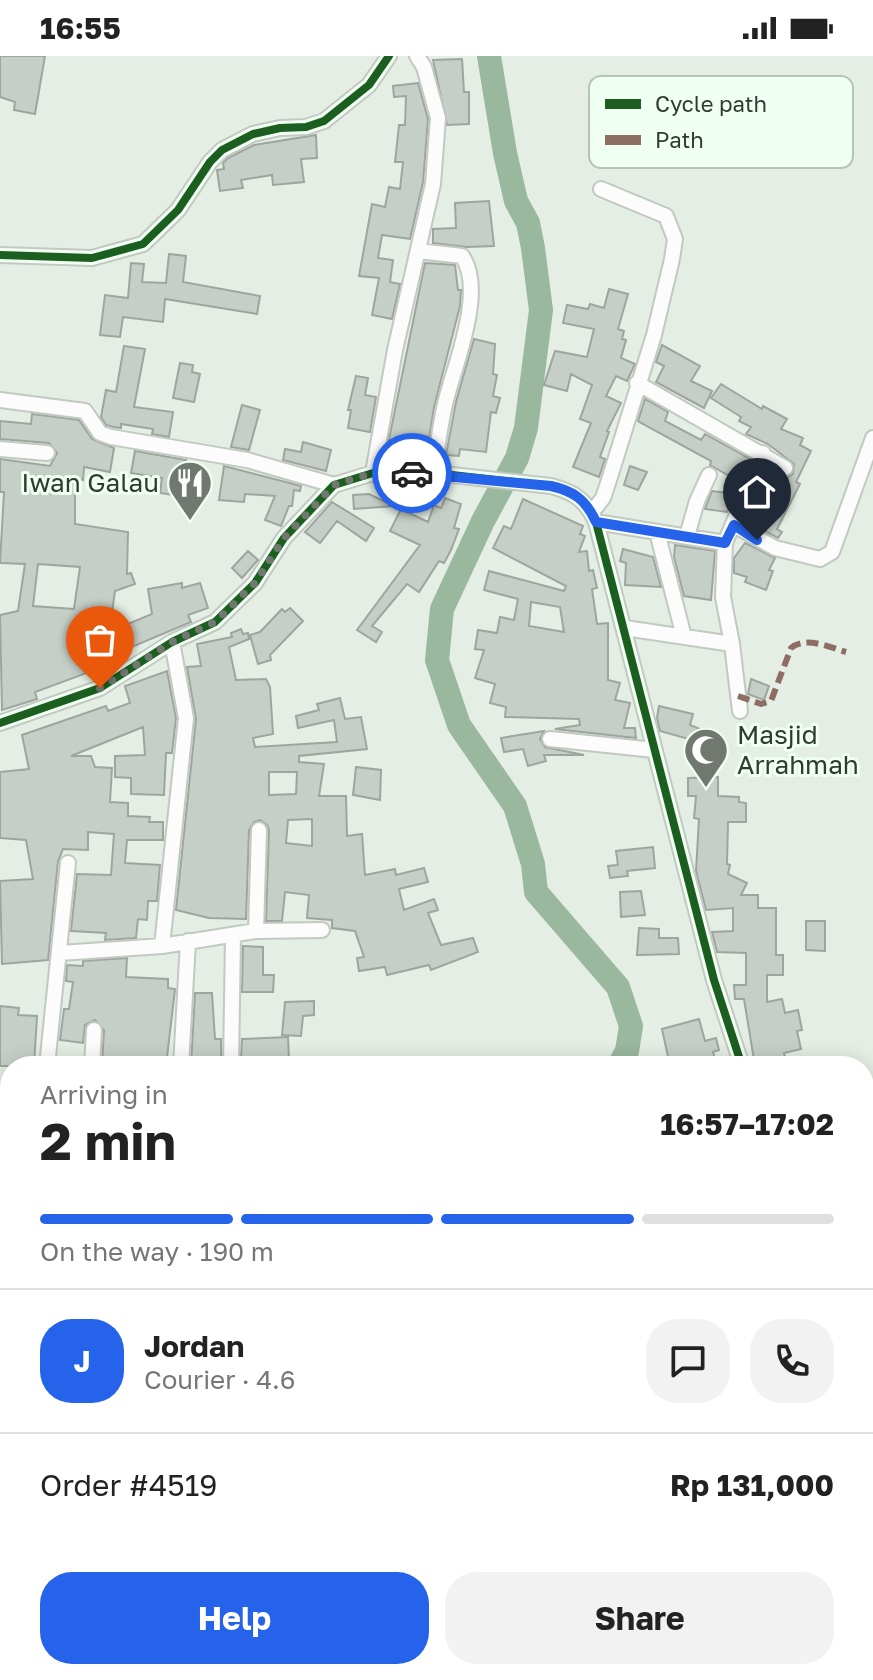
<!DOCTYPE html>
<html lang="en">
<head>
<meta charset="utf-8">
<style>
	body { margin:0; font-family:"Golos Text",sans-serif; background:#f2f2f2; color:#222; height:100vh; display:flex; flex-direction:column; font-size:30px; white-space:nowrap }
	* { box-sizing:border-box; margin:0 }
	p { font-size:26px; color:#767676 }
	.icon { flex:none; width:44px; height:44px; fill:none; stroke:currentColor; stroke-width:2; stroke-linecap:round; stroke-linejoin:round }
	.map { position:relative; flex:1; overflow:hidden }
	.details { position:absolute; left:0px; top:1000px; width:874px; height:624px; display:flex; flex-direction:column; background:#fff; border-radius:32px 32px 0 0; box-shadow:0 4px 20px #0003 }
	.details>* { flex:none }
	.pin { position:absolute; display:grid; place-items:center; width:68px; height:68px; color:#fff; margin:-82px -34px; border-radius:50% 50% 50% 0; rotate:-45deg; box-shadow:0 0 8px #0007 }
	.pin .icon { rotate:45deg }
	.courier { position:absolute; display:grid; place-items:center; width:80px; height:80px; margin:-40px; border:6px solid #2563eb; border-radius:50%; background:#fff; color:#222; box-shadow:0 2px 10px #0007 }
	.overview em { font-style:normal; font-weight:700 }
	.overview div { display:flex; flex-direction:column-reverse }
	.overview { display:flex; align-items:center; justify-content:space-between; height:136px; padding:0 40px }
	h1 { font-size:52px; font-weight:700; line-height:60px }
	.bar { display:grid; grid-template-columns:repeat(4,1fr); gap:12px 8px; align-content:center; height:96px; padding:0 40px }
	.bar i { height:10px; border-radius:6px; background:#e0e0e0 }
	.bar .on { background:#2563eb }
	.bar p { grid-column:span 4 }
	.line { display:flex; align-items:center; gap:20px; padding:0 40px; border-top:2px solid #e0e0e0 }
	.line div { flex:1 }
	.round { display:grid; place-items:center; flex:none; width:84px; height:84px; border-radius:32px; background:#f2f2f2 }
	.cta { display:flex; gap:16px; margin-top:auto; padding:16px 40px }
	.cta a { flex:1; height:92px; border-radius:32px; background:#2563eb; color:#fff; font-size:32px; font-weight:700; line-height:92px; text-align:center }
	.cta a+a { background:#f2f2f2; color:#222 }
	.status { display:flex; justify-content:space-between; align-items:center; height:56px; padding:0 40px; background:#fff; direction:ltr }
	.status svg { height:22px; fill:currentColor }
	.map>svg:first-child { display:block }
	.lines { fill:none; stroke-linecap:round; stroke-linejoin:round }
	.river { stroke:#9ab89e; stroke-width:24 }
	.building { fill:#c6cfc7; stroke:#9ea59e; stroke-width:2; fill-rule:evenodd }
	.street-casing { stroke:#c1c9c1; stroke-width:18 }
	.highway-casing { stroke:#c1c9c1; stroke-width:32 }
	.street { stroke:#fbfcfb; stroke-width:14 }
	.highway { stroke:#fbfcfb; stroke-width:28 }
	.quiet { stroke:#8d6e63; stroke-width:6; stroke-dasharray:12 6; stroke-linecap:butt }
	.cycleway-casing { stroke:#effff1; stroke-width:13 }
	.cycleway { stroke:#1b5e20; stroke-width:8 }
	.done { stroke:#707870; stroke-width:8; stroke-dasharray:0 14.4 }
	.route { stroke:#2563eb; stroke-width:10 }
	.labels { text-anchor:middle; stroke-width:6; stroke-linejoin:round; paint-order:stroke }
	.poi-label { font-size:26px; fill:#313932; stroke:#effff1; text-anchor:end }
	.key { fill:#effff1; stroke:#b6c4b8; stroke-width:2 }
	.key-label { font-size:22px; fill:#313932 }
</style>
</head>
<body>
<div class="status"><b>16:55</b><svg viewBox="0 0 49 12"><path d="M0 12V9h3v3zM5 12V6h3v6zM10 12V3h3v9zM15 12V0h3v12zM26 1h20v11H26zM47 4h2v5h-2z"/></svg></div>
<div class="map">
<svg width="873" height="1624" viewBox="0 0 873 1624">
	<rect width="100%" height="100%" fill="#e4eee4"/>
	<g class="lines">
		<!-- river -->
		<path class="river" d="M489,0l16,97 11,48 12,22 5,25 8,62 -15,118 -9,30 -34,63 -41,88 -5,51 22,65 56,81 18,58 3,28 82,95 13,39 -4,25 -8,15
			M579,1624v-10"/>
	</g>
	<!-- building -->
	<path class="building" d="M0,0h45l-10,58 -21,-4 1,-8 -15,-5z
		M462,3l2,33h5v32l-22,1 -14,-65z
		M418,27l10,36 -5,63 -13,57 -28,-4 -4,23 15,2 -3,22 10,2 -8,35 -20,-4 7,-37 -20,-2 13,-72 13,3 4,-20 11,2 3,-27h-8l1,-9 3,-28h6l1,-29 -12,1 -1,-11z
		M316,79l1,23 -16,1 3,23 -31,3 -1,-10 -31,5 2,8 -23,3 -3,-21 7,-1 -1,-6 5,-5 26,-13z
		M489,145l5,45 -28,1 -33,-4v-14l23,-1 -1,-25z
		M169,198l17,2 -3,26 77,14 -3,18 -92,-15 -2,23 -40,-5 -3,20 -20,-2 5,-40 23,3 3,-35 13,1 -2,18 24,1z
		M425,207l30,2 3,25h3l-1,16 -26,101 -8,50 -28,-6 -1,5 -11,-2z
		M609,233l19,5 -10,35 6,2 -2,8 4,1 -5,18 14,6 -8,17 -11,-5 -10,20 15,7 -14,28 2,1 -9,25 5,2 -6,18 -26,-10 18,-44 -11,-4 12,-34 -21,-11 -4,17 -23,-6 11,-34 32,6 7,-28 -31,-6 4,-18 21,4 2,-5 14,4z
		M474,283l21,5 -2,30 4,1 -4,21 7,2 -4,15 -5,-1 -5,40 -26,-3 -1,7 -13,-1 10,-53z
		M662,289l38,21 -9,15 21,10 -8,17 -48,-26 8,-16 -8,-4z
		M124,290l21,3 -11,58 39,5 -4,25 -17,-3 1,-5 -32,-5v4l-7,-1 -8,-2 -5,-8 5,-27 10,2z
		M180,307l13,2 -1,7 8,2 -6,28 -21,-4z
		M356,320l12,2 -3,17 11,2 -6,35 -22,-4 3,-18h-3z
		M721,328l41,25 1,-3 24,13 -6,10 22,9 -3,7 11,6 -15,31 4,2 -23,45 5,3 -4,6 -30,-16 12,-24 8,1 -6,-4 4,-6 -6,-3 7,-17 19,9 7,-4 1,-10 -26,-20 -22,-10 5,-7 -12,-6 2,-4 -30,-19z
		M645,343l23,13 -3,9 36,19 4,-6 45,25 -10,23 -30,-17 1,-4 -70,-38 -3,-2z
		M242,349l18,5 -11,40 -18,-3z
		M32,358l47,6 13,19 22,9 -4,24 -26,-5 -1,13 -6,-1 -2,16v29l53,8 -1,42 4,-1 4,11 -20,7 -6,41 43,-18 -4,-25 34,-6v5l18,-5 8,25 -20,7 3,7 -69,29 1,6 -21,-4 1,5 -14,2 3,11 -57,21 2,7 -35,11 -2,-95 18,-4 7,-47 -25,-1 4,-71h-4v-33l50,7 7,-13 -8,-10 -49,-4v-18l31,3zM38,508l42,3 -6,42 -41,-3z
		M303,386l28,8 -5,21 -43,-11 2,-11 16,3z
		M135,395l51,9 -6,36 -20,-3 2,-15 -31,-5z
		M224,410l77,20 -1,5 -6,-1 -2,16h-3l-8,20 -16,-6 10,-24 -30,-2 -1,8 -25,-2z
		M630,410l17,6 -9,18 -14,-5z
		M396,427h30l-1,11 -29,-1z
		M712,435l23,3 -8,18 -22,-3z
		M369,438l25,12 -40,3 -1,-14z
		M445,442l16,6 -7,24 5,1 -8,21 -7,13 -5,-2 -20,31 -12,-8 -35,42 10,6 -6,10 -19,-12 63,-85 -30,-14 11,-22 27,13 6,-17 7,3z
		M523,443l60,27 -3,8 5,2 -6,16 8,-1 2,20 4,-1 4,18 -5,1 5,35 11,-1v57l12,3 -5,17 15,3 -6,25h11l1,10 -81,-9 25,-4 -1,-6 -74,-2 1,-10 -16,-4 5,-19 -20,-6 9,-28 -9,-1 3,-19 19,3 3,-16 14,3 4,-21 -34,-9 5,-19 75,20 2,-5 -73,-38 11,-22 7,3zM531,546l29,5 4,25 -35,-6z
		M332,446l42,26 -8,13 -29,-20 -17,22 -15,-11z
		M745,487l30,15 -6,12 4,1 -7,19 -21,-8 2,-5 -13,-4v-15z
		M675,489l40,6 -4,49 -27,-4 -10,-39z
		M623,493l30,8 8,30 -36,-2 1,-22 -6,-2z
		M248,495l10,9 -16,18 -10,-10z
		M290,552l13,13 -33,34 1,5 -13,4 -8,-29 10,-3 22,-23 3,3z
		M241,573l2,5 5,-1 1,6 -20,8 7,33 30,-1 4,8 3,47 -20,4 2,9 82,-5 -3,-22 -36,8 -2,-12 23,-6 -2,-6 23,-6 5,21 16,-2 6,32 -68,7v6l25,2 -5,32h27l1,40 15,-2 3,41 30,-6 1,6 28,-7 4,14 -29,7 5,21 30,-11 4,11 -10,3 13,32 32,-7 5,14 -47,18 -2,-5 -42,10 -2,-8 -26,4 -2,-13 7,-1 -9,-26 -23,-3v-8l-25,-2 2,-23 -24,-3 -3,29h-16l3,-91 -2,-5 -7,-5 -6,2 -5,8 -3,89 -37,-1 -33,-8 20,-191 -9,-52 14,-1 -4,-22 35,-7 -1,-4zM269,716h28l-1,22 -27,1zM312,763v27l-26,-3 2,-23z
		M167,615l9,47 -4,35h-6l-2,42 -33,-1v-16l-16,-1v-21l30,-1 -2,-28 -72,29h20l4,11 17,1 -2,34 18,1v13l22,1 -1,5h14v18h-36l-2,23 35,2 -3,36h-9l-1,19 -9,-1 -2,19 -31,2 1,-7 -35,-2 6,-57 34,1 3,-41 -26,-2v18l-25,-1 -5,12 -10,99 -46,4 -2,-83 33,-2 -7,-39 -26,-2v-66l29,-3 -7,-34 84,-29 2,5 22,-8 -5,-17z
		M751,623l18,7 -5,14 -16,-6z
		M659,650l34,8 -3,11 10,4 -4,12 -36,-10 -3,-13z
		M544,675l-4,8 5,8 39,8h-40l2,6 -18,5 -5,-17 -19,3 -3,-14z
		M356,711l25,3 -1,30 -27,-5z
		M718,721v19l21,1v5l7,1v19h-18l-1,42 3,1 -2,9 19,9 -6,12h17v13h18v47h7v20h-16v27l15,-3 3,14 13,-3 4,20 -5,1 4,18 -17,4 3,13h-32l-11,-67h-9l-1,-14h12v-32l-29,-1 -5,-20 21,-1v-23l-27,2 -10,-39 3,-52 -5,-1 2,-22h-8v-18z
		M653,791l2,21 -28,3 1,5 -18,2 -2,-12 10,-1 -2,-14z
		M641,835l4,24 -24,2 -1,-25z
		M806,865h19v30l-19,-1z
		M639,872l20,1v9h19l1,16 -42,1z
		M243,890l20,1v28h11l-1,17h-31z
		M127,902l-1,19 42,2v9l7,1 -9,77h-64l2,-36 -9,-10 -10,5 -2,18 -23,-3 4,-31h5l4,-27 -7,-1 1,-16 16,1v-5z
		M195,937h17l3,46h6v27h-30z
		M314,945v14l-11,1 -2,20 -19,-1 3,-33z
		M0,950l19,2 -1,7 19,1 -3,50h-34z
		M699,963l6,22 11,-3 3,12 -6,2 4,14h-47l-8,-37z
		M288,981l1,23 -48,-2 1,-19z"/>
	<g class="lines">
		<!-- street casing -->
		<g class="street-casing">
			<path id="street" d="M418,195l44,5c24,34 -7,108 -16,144 -6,24 -9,49 -12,73
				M0,199l92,3 51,-14 35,-34 32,-48 12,-12 31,-16 27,-6 26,-1 18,-6 45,-36 20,-29
				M637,327l148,85
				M0,344l85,11 15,22 11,4 136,23 87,25
				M0,393l47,4
				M373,417l22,-123 38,-166 5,-66 -14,-51 -7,-11
				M592,456l11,-14 7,-21 44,-142 18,-76 3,-20 -9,-23 -65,-27
				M596,466l129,21
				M734,469l41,23 45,11 12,-7 41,-114
				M657,476l27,105
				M687,480l10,-35 12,-26
				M625,572l107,16 8,67
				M732,588l-9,-47 2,-54 38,-90
				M0,667l100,-35 72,-46 43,-20 40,-39 29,-45 50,-53 39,-12h61l117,13c23,6 35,14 45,36l118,458 28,86
				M550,683l104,11
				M256,875l3,-101
				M162,890l24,-228 -14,-76
				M60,897l102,-7 94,-15 66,-1
				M47,1010l21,-203
				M92,1010l2,-36
				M181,1010l7,-125
				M231,1010l2,-130
				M0,1151l10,2
				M864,1363l9,25
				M0,1591h10
				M705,1624l3,-10"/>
		</g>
		<!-- highway casing -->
		<g class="highway-casing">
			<path id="highway" d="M864,1403l9,-1
				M0,1439l10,1"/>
		</g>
		<!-- street -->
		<use href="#street" class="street"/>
		<!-- highway -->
		<use href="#highway" class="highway"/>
		<!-- quiet -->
		<path class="quiet" d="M738,640l23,8 10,-3 20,-53c15,-12 38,-1 55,4"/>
		<!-- cycleway casing -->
		<g class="cycleway-casing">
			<path id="cycleway" d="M0,199l92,3 51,-14 35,-34 32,-48 12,-12 31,-16 27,-6 26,-1 18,-6 45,-36 20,-29
				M0,667l100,-35 72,-46 43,-20 40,-39 29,-45 50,-53 39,-12h61l117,13c23,6 35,14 45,36l118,458 28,86"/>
		</g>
		<!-- cycleway -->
		<use href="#cycleway" class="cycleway"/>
	</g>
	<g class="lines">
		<!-- done -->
		<path class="done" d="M100,632l72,-46 43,-20 40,-39 29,-45 50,-53 39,-12h39"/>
		<!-- route -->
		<path class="route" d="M412,417l139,13c23,5 35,14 45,36l129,21 9,-18 23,15"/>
	</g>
	<!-- icons -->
	<defs>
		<g id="restaurant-pin" transform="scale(2.3)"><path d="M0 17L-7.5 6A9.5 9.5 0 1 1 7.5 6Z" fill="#707870" stroke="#effff1"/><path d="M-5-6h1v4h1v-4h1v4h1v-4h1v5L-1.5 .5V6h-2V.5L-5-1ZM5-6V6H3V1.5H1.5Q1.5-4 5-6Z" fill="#fff"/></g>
		<g id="mosque-pin" transform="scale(2.3)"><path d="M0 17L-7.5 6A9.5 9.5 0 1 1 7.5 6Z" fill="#707870" stroke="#effff1"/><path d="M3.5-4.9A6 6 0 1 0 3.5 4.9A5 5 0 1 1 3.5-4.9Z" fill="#fff"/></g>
	</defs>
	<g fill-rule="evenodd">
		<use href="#restaurant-pin" x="190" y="427"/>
		<use href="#mosque-pin" x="706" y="694"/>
	</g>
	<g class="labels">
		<!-- poi labels -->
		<g class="poi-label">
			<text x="159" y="436">Iwan Galau</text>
			<text x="737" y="688" text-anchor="start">Masjid<tspan x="737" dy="30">Arrahmah</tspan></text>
		</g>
	</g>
	<!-- legend -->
	<rect x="589" y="20" width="264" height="92" rx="12" class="key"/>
	<rect x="605" y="43" width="36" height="10" fill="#1b5e20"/>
	<rect x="605" y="79" width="36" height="10" fill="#8d6e63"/>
	<g class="key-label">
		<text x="655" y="56">Cycle path</text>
		<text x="655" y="92">Path</text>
	</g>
</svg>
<div class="pin" style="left:100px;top:632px;background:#ea580c"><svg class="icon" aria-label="bag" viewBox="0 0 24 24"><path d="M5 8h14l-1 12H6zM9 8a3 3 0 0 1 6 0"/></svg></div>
<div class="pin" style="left:757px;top:484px;background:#1f2937"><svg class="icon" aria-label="home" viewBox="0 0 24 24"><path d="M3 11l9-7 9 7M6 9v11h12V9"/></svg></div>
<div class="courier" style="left:412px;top:417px"><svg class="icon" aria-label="car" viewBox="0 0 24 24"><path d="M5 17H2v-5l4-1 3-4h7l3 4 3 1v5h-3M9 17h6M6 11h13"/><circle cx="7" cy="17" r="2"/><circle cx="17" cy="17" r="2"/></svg></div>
<section class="details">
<div class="overview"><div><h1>2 min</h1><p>Arriving in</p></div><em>16:57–17:02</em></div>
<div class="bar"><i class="on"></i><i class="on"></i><i class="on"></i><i></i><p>On the way · 190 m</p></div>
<div class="line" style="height:144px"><b class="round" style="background:#2563eb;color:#fff">J</b><div><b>Jordan</b><p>Courier · 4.6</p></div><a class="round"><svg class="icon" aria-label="chat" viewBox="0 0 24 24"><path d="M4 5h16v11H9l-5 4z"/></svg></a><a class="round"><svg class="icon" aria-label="phone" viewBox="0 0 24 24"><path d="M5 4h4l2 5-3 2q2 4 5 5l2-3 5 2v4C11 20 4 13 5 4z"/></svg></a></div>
<div class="line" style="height:104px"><div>Order #4519</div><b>Rp 131,000</b></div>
<div class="cta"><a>Help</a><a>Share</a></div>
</section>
</div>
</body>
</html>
